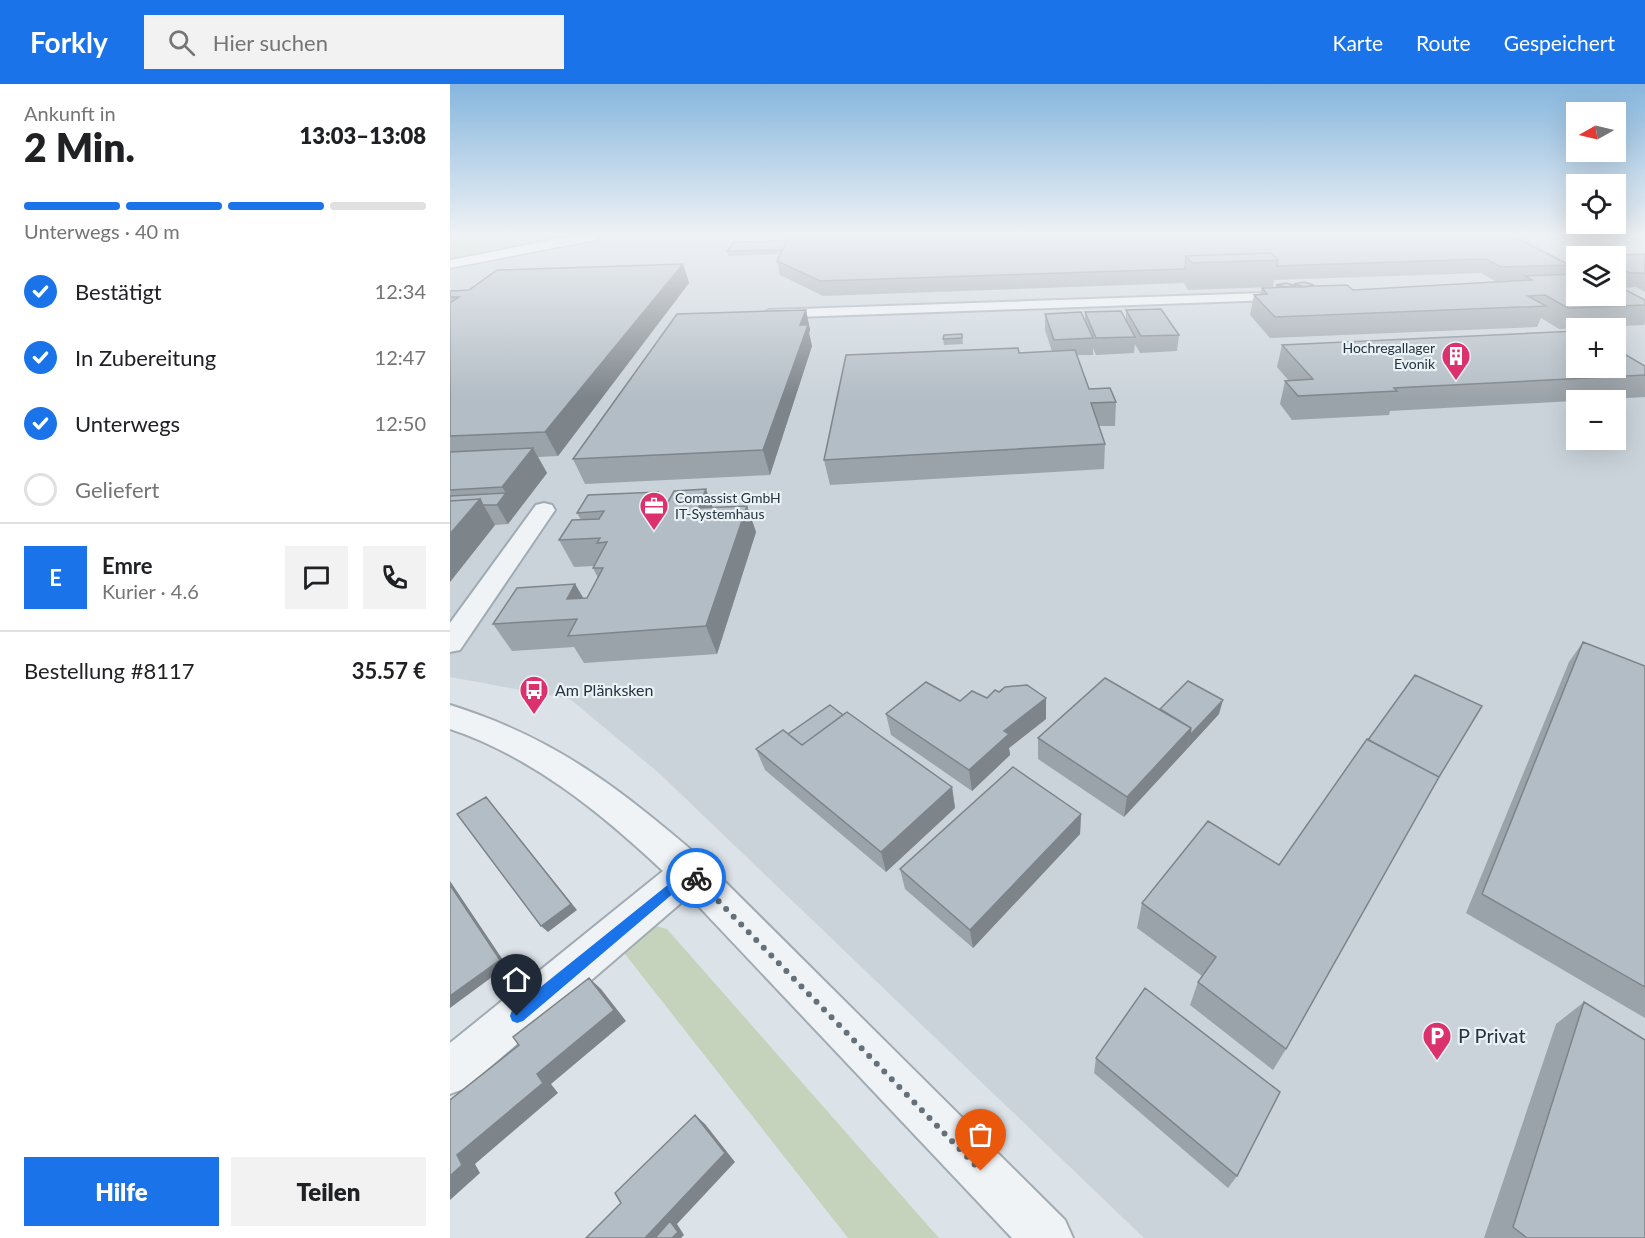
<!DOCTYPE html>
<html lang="de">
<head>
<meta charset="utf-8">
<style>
	body { margin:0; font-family:Lato,sans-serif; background:#f2f2f2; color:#202124; height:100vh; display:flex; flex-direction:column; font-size:22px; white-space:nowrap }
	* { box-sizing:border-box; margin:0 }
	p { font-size:20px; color:#757577 }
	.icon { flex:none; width:33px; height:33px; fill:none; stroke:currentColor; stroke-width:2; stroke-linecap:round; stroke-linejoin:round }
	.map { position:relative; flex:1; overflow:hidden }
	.panel { display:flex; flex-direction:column; background:#fff; width:450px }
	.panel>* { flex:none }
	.needle { width:39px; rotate:262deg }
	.fabs { position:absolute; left:1116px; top:18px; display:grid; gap:12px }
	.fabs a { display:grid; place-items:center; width:60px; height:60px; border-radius:0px; background:#fff; box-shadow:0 6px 24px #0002; font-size:30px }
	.pin { position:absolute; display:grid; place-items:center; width:51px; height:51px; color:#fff; margin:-62px -26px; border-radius:50% 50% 50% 0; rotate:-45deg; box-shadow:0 0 6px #0007 }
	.pin .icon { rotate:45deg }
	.courier { position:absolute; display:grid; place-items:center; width:60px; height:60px; margin:-30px; border:4px solid #1a73e8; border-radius:50%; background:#fff; color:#222; box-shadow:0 2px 8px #0007 }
	.head em { font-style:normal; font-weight:800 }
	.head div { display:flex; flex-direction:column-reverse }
	.head { display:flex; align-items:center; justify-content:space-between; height:102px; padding:0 24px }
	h1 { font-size:39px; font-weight:800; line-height:45px }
	.bar { display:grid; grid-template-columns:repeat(4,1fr); gap:9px 6px; align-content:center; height:72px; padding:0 24px }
	.bar i { height:8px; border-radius:4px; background:#e0e0e0 }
	.bar .selected { background:#1a73e8 }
	.bar p { grid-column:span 4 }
	.line { display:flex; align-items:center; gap:15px; padding:0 24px; border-top:2px solid #e0e0e0 }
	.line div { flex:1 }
	.round { display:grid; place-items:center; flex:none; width:63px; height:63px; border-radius:0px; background:#f2f2f2 }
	ol { padding:0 24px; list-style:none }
	li { display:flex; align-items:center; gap:18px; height:66px }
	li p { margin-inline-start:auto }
	li .icon { padding:6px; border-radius:50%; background:#1a73e8; color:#fff; stroke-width:4 }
	li:last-child { color:#757577 }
	li i { width:33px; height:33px; border:3px solid #e0e0e0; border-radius:50% }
	.cta { display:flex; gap:12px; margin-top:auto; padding:12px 24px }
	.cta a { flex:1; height:69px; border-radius:0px; background:#1a73e8; color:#fff; font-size:24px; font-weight:800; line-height:69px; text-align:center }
	.cta a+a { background:#f2f2f2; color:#202124 }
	header { display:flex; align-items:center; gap:36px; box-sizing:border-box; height:84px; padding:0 30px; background:#1a73e8; color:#fff }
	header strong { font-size:28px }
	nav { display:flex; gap:33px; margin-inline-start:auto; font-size:21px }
	.search { width:420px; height:54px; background:#f2f2f2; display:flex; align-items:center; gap:15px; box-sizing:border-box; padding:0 21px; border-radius:0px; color:#757577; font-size:22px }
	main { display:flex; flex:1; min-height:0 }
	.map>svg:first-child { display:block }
	.built { fill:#cad3da; fill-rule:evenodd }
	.green { fill:#c6d3bc }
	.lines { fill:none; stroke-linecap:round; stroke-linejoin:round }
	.minor-casing { stroke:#a1abb2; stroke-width:4 }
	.major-casing { stroke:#9aaab5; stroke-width:3 }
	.minor { fill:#eff3f6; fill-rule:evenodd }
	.major { fill:#fff; fill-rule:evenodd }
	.wall { fill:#9aa3a9 }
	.shaded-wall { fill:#7d848a }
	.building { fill:#b3bdc5; stroke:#7d848a; stroke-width:1.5 }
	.route { fill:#1a73e8 }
	.done { stroke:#64717b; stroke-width:6; stroke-dasharray:0 10.8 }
	.labels { text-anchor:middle; stroke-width:4.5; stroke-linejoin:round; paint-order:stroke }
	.far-poi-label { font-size:14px; fill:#243440; stroke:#ebf2f5; text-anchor:end }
	.poi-label { font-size:16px; fill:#243440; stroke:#ebf2f5; text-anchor:start }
	.near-poi-label { font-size:20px; fill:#243440; stroke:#ebf2f5; text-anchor:start }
</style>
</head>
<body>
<header>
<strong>Forkly</strong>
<div class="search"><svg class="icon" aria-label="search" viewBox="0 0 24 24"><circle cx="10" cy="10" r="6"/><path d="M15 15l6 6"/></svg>Hier suchen</div>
<nav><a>Karte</a><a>Route</a><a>Gespeichert</a></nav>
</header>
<main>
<section class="panel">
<div class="head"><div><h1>2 Min.</h1><p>Ankunft in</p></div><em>13:03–13:08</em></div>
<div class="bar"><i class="selected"></i><i class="selected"></i><i class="selected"></i><i></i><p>Unterwegs · 40 m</p></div>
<ol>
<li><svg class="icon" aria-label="check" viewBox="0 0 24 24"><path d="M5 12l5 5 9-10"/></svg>Bestätigt<p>12:34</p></li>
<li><svg class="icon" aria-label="check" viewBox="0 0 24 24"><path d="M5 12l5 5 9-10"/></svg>In Zubereitung<p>12:47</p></li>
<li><svg class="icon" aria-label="check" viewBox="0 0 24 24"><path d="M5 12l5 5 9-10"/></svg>Unterwegs<p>12:50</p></li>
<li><i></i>Geliefert</li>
</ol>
<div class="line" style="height:108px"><b class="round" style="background:#1a73e8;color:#fff">E</b><div><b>Emre</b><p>Kurier · 4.6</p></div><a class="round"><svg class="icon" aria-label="chat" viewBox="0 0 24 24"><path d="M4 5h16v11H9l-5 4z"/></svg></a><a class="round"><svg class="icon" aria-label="phone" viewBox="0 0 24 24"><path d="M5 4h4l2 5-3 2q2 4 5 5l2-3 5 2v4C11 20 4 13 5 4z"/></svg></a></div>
<div class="line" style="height:78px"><div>Bestellung #8117</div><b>35.57 €</b></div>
<div class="cta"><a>Hilfe</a><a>Teilen</a></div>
</section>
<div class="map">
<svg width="1195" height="1154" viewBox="0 0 1195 1154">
	<rect width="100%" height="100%" fill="#dce3e8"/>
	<!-- built -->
	<path class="built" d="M164,152h977l54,24v978h-501l-484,-464 -90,-75 -120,-22v-407zM1126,172h40v40h-40zM1126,244h40v40h-40zM1126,316h40v40h-40z"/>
	<!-- green -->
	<path class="green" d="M0,152h129l-129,25z
		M206,842l11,3 272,309h-91l-227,-289 19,-16z"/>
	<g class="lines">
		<!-- minor casing -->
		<g class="minor-casing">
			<path id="minor" d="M1046,152h16l64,33v9z
				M843,208l7,4 -2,3 -529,19 -7,-4 7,-4z
				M94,419l8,2 3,5 -95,140 -10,2v-29l86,-118z
				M0,621c106,33 170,84 253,155l362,360 8,18h-61l-323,-342 -223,192 -16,6v-51l213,-172c-63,-59 -130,-114 -213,-142z"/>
		</g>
		<!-- major casing -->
		<g class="major-casing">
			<path id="major" d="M122,152h29l-6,4 -145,28v-8z"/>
		</g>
		<!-- minor -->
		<use href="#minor" class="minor"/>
		<!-- major -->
		<use href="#major" class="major"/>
	</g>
	<!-- wall -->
	<path class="wall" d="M1062,152l57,29 -5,10 81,25v22l-1,3 -85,4 -18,-11 -4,9 -267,11 -20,-23 4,-20 6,-1 2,-6h14v-3h18v-1l59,6 170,-10 -28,1 -14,-8 -207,7 -1,7 -85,3 -4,-7 -361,13 -43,-21 -3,-14 3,-7 -52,2 -1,-5z
		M1195,170v38l-9,-5 -13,1 -7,-4v-28h-11z
		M233,180l6,19 -131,173 -20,1 9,16 -39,51 -13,1 -45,57v-291l19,-1z
		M356,226l4,20 -1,3 3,13 -42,129 -185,9 -12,-25z
		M676,226l53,25 -2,16 -37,2 -5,-9 -1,9 -38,2 -3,-7v7h-16l12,34 27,13 -1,24h-16l6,18 -1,25 -274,16 -6,-25 195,-107 33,-2 -7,-21v-16l40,5v-7l41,7z
		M512,250l1,10 -19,1 -1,-6z
		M832,261l363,21v31l-255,14 -1,4 -97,5 -12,-16 5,-23h4l-12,-14z
		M208,408l4,11 51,5 34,-2 9,26 -39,122 -133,9 -10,-16 -62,4 -19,-27 82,-40 8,14h4l11,-20 -5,-10 1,-2 -20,1 -15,-27 22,-20 -4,-7z
		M1133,558l62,24v352l-179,-105 103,-251z
		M537,614l59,21 -37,29 1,7 -38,36 -81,-56 -5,-21z
		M710,625l59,5 -95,103 -86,-58v-21z
		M338,650l164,53 3,21 -69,64 -121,-102 -9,-21z
		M989,693l-153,272 -13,21 -83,-65 8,-23 4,-6 -65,-48 5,-25 137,-38z
		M631,730l-1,20 -107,114 -68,-59 -5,-20z
		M1134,918l61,236h-161l72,-214z
		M646,974l141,118 -9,12 -134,-115z"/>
	<!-- shaded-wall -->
	<path class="shaded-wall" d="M233,180l6,19 -131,173 -13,-24z
		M356,226l4,20 -1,3 3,13 -42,129 -7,-25 37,-125z
		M83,364l14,25 -39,51 -11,-19 9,-12 -4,-6z
		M256,405l9,25 -17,-6z
		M208,408l10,25 -16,-14z
		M30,415l15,26 -45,57v-48z
		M297,422l9,26 -39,122 -11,-28z
		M125,500l16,27 -24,-12z
		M596,614v21l-37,29 1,7 -38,36 -3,-21 35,-39z
		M773,616l-4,14 -32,35 3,-14z
		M741,644l-4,21 -63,68 3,-20z
		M502,703l3,21 -69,64 -5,-20z
		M36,713l91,113 -29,22 -7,-6z
		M631,730l-1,20 -107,114 -3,-18z
		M0,797l57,85 -57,42z
		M139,894l12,11 25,32 -75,63 7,9 -83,71 5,9 -30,27v-24l7,-21 80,-81z
		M245,1031l10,9 30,38 -58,62 7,11 -3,3h-36z"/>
	<!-- building -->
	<path class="building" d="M340,152h722l57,29 -68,2 -15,-8 -209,7 1,-6 -7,-7 -85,3 -1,13 -365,12 -43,-20z
		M337,157l-4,9 -56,1 7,-9z
		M821,169l7,7 -86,3 -6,-7z
		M1195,170v20l-2,-1h-13l-14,-6v-11h-11z
		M233,180l-138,168 -95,4v-133l9,-6h-9v-6l19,-1 28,-20z
		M1126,190v22h40v-11l29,15v5l-77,3 -23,-13 -17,1 18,10 -271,11 -21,-22 13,-1 -5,-6 85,-3 6,5 179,-10 -7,-4z
		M854,198l10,3 -10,2 -10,-3z
		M836,199l10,3 -9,1 -11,-2z
		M711,225l18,26 -38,1 -15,-26z
		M356,226l-6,15h8l-45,125 -190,9 104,-145z
		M671,227l14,26 -39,1 -11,-26z
		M631,228l12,26 -39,2 -9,-26z
		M1126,247v37h40v-19l29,17v9l-251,13 3,3 -99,5 -13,-15 28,-2 -31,-34z
		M512,250v4l-19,1 1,-4z
		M568,264l1,5 56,-3 14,39 21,-1 6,14 -25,1 14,41 -281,16 22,-105z
		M83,364l-31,39 -52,3v-38z
		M256,405l-8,19 49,-2 -41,120 -138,10 9,-17 -84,5 24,-36 58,-4 -8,15 20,-1 16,-30h-10l14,-26 -10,1 3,-5 -41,2 13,-20 27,-1 5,-8 -27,2 11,-18 70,-3 -6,11 16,-1 6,-11z
		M56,409l-9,12h-14l-3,-6 -30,2v-5z
		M30,415l-30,35v-33z
		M1133,558l62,24v321l-163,-93z
		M965,591l67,31 -43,71 -71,-37z
		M655,594l86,50 -64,69 -89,-59z
		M738,597l35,19 -33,35 1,-7 -31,-19z
		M476,598l34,19 12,-10 15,7 8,-8 4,2 6,-5 22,-2 19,13 -42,33 5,3 -40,36 -83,-56z
		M380,621l13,10 -41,30 -14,-11z
		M397,628l105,75 -71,65 -125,-103 27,-19 19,15z
		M917,655l72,38 -153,272 -88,-67 18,-25 -74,-54 66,-82 71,44z
		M563,683l68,47 -111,116 -70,-61z
		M36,713l85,107 -30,22 -84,-112z
		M0,801l50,75 -50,36z
		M139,894l25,32 -77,64 6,9 -86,72 5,10 -12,11v-76l69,-55 -6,-8z
		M695,904l135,104 -43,84 -141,-118z
		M1134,918l61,38v198h-118l-14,-11z
		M245,1031l30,38 -80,85h-59l35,-35 -6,-10z
		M220,1137l8,11 -6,6h-17z"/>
	<!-- sky -->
	<linearGradient id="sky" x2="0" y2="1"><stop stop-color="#86b6dd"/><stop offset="0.48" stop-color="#eff2f5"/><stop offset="1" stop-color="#eff2f5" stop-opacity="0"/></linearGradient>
	<rect width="1195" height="314" fill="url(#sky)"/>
	<!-- route -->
	<path class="route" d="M240,783l10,7v9l-4,1 -7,-4 -166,141 -6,2 -5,-2 -2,-5 2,-6z"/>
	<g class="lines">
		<!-- done -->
		<path class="done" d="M246,794l285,293"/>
	</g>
	<!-- icons -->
	<defs>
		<g id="building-pin" transform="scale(1.5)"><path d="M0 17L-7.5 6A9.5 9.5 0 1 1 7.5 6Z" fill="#db326e" stroke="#ebf2f5"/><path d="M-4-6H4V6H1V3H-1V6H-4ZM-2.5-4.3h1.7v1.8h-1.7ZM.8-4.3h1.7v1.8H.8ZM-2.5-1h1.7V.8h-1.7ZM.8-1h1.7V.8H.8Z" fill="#fff"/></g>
		<g id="office-pin" transform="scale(1.5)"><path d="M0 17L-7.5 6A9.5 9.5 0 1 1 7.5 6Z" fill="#db326e" stroke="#ebf2f5"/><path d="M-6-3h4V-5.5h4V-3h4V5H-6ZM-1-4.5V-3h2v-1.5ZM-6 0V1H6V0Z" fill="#fff"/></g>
		<g id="bus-pin" transform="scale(1.5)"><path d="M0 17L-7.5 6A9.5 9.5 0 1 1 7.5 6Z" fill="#db326e" stroke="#ebf2f5"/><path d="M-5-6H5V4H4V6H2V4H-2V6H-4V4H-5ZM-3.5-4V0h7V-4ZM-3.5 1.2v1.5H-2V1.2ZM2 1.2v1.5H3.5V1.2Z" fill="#fff"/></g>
		<g id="parking-pin" transform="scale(1.5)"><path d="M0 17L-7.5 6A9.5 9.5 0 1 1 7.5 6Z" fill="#db326e" stroke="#ebf2f5"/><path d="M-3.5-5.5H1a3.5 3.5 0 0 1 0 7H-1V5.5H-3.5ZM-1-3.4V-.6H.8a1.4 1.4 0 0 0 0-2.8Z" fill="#fff"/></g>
	</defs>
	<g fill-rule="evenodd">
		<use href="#building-pin" x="1006" y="272"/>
		<use href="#office-pin" x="204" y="422"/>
		<use href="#bus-pin" x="84" y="606"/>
		<use href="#parking-pin" x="987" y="952"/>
	</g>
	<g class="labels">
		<!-- far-poi labels -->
		<g class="far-poi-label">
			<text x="985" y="269">Hochregallager<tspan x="985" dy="16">Evonik</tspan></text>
			<text x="225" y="419" text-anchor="start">Comassist GmbH<tspan x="225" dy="16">IT-Systemhaus</tspan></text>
		</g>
		<!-- poi labels -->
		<g class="poi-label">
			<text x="105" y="612">Am Plänksken</text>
		</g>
		<!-- near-poi labels -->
		<g class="near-poi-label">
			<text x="1008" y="959">P Privat</text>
		</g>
	</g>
</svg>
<div class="fabs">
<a><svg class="needle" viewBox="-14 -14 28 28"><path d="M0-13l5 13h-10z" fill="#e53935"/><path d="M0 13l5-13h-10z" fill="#757577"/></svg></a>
<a><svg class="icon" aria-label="locate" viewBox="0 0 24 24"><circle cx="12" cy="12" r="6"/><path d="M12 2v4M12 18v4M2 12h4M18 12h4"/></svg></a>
<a><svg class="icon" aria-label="layers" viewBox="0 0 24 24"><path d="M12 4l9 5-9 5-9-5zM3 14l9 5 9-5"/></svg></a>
<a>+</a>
<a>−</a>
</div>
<div class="pin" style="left:531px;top:1087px;background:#ea580c"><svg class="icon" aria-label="bag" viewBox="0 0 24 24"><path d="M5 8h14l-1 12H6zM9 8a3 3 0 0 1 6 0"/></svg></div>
<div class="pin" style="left:67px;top:932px;background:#1f2937"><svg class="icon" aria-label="home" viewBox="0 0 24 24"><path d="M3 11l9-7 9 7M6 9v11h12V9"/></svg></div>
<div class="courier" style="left:246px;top:794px"><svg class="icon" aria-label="bike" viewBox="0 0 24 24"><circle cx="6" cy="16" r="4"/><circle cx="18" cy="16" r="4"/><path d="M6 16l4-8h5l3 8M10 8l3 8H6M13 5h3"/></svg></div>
</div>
</main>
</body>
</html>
